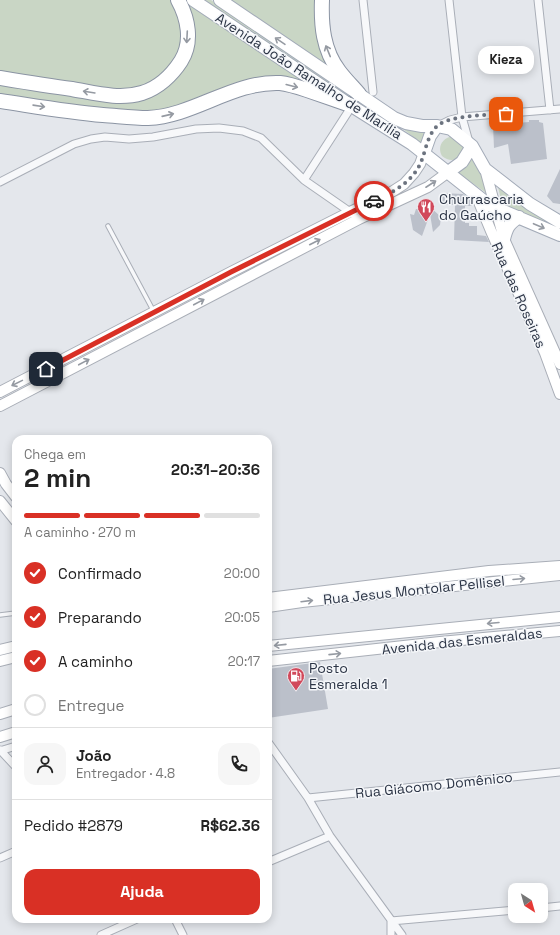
<!DOCTYPE html>
<html lang="pt">
<head>
<meta charset="utf-8">
<style>
	body { margin:0; font-family:"Space Grotesk",sans-serif; background:#f6f6f6; color:#222; height:100vh; display:flex; flex-direction:column; font-size:15px; white-space:nowrap }
	* { box-sizing:border-box; margin:0 }
	p { font-size:13px; color:#767676 }
	.icon { flex:none; width:22px; height:22px; fill:none; stroke:currentColor; stroke-width:2; stroke-linecap:round; stroke-linejoin:round }
	.map { position:relative; flex:1; overflow:hidden }
	.panel { position:absolute; left:12px; top:435px; width:260px; height:488px; display:flex; flex-direction:column; background:#fff; border-radius:12px; box-shadow:0 2px 10px #0003 }
	.panel>* { flex:none }
	.needle { width:26px; rotate:143deg }
	.controls { position:absolute; left:508px; top:883px; display:grid; gap:8px }
	.controls a { display:grid; place-items:center; width:40px; height:40px; border-radius:8px; background:#fff; box-shadow:0 2px 10px #0003; font-size:20px }
	.pin { position:absolute; display:grid; place-items:center; width:34px; height:34px; color:#fff; margin:-17px; border-radius:8px; box-shadow:0 2px 6px #0006 }
	.courier { position:absolute; display:grid; place-items:center; width:40px; height:40px; margin:-20px; border:3px solid #d93025; border-radius:50%; background:#fff; color:#222; box-shadow:0 1px 5px #0007 }
	.bubble { position:absolute; height:28px; border-radius:12px; background:#fff; box-shadow:0 2px 10px #0003; font-size:13px; font-weight:700; line-height:28px; text-align:center }
	.summary em { font-style:normal; font-weight:700 }
	.summary div { display:flex; flex-direction:column-reverse }
	.summary { display:flex; align-items:center; justify-content:space-between; height:68px; padding:0 12px }
	h1 { font-size:26px; font-weight:700; line-height:30px }
	.bar { display:grid; grid-template-columns:repeat(4,1fr); gap:6px 4px; align-content:center; height:48px; padding:0 12px }
	.bar i { height:5px; border-radius:3px; background:#e0e0e0 }
	.bar .selected { background:#d93025 }
	.bar p { grid-column:span 4 }
	.line { display:flex; align-items:center; gap:10px; padding:0 12px; border-top:1px solid #e0e0e0 }
	.line div { flex:1 }
	.round { display:grid; place-items:center; flex:none; width:42px; height:42px; border-radius:12px; background:#f6f6f6 }
	ol { padding:0 12px; list-style:none }
	li { display:flex; align-items:center; gap:12px; height:44px }
	li p { margin-inline-start:auto }
	li .icon { padding:4px; border-radius:50%; background:#d93025; color:#fff; stroke-width:4 }
	li:last-child { color:#767676 }
	li i { width:22px; height:22px; border:2px solid #e0e0e0; border-radius:50% }
	.action { display:flex; gap:8px; margin-top:auto; padding:8px 12px }
	.action a { flex:1; height:46px; border-radius:12px; background:#d93025; color:#fff; font-size:16px; font-weight:700; line-height:46px; text-align:center }
	.map>svg:first-child { display:block }
	.green { fill:#c9d6c5 }
	.building { fill:#bbc0ca }
	.lines { fill:none; stroke-linecap:round; stroke-linejoin:round }
	.lane-casing { stroke:#a9aeb7; stroke-width:5.5 }
	.street-casing { stroke:#a9aeb7; stroke-width:9 }
	.secondary-casing { stroke:#a9aeb7; stroke-width:12 }
	.primary-casing { stroke:#a3abb8; stroke-width:14 }
	.highway-casing { stroke:#8b94a3; stroke-width:16 }
	.lane { stroke:#f7f8fa; stroke-width:3.5 }
	.street { stroke:#f7f8fa; stroke-width:7 }
	.secondary { stroke:#fff; stroke-width:10 }
	.primary { stroke:#fff; stroke-width:12 }
	.highway { stroke:#fff; stroke-width:14 }
	.oneway { stroke:#959aa2 }
	.done { stroke:#6c737f; stroke-width:4; stroke-dasharray:0 7.2 }
	.route { stroke:#d93025; stroke-width:5 }
	.labels { text-anchor:middle; stroke-width:3; stroke-linejoin:round; paint-order:stroke }
	.street-label { font-size:14px; fill:#2b3445; stroke:#f4f6f9 }
	.poi-label { font-size:14px; fill:#2b3445; stroke:#f4f6f9; text-anchor:start }
</style>
</head>
<body>
<div class="map">
<svg width="560" height="935" viewBox="0 0 560 935">
	<rect width="100%" height="100%" fill="#e4e7ec"/>
	<!-- green -->
	<path class="green" d="M0,0h175l11,35 -17,38 -40,21 -129,-18z
		M185,0l138,92 -25,-8 -146,30 -152,-16v-17l122,18 58,-30z
		M200,0h11l164,111 -1,2 -25,-15z
		M229,0h90l17,72z
		M398,125l31,5 -7,8 -1,5z
		M453,136l11,10c1,12 -12,19 -22,10 -5,-9 0,-18 11,-20z
		M473,154l8,14 8,27 -32,-23c7,-5 13,-10 16,-18z
		M498,187l31,22 31,17v4l-58,-26z"/>
	<!-- building -->
	<path class="building" d="M529,120h10v2l4,1 4,36 -36,5 -3,-20 -14,4 -1,-23 36,-3z
		M560,169v35l-7,-1 -6,-7z
		M441,193l22,1 8,7 1,5h-7v17h4v3h8v9l9,1 3,6 -35,-2 1,-35 -15,-1z
		M428,205l13,12 -1,8 -7,7 -3,-18 -8,22 -9,-6 -3,-16 4,1 2,-6 13,1z
		M320,662l8,47 -60,9v-49z"/>
	<g class="lines">
		<!-- lane casing -->
		<g class="lane-casing">
			<path id="lane" d="M108,226l46,86
				M0,615l16,-2"/>
		</g>
		<!-- street casing -->
		<g class="street-casing">
			<path id="street" d="M363,0l10,92
				M449,0l13,117 7,25
				M538,0l12,110
				M438,126l12,-6 12,-3 98,-8
				M304,180l44,-68
				M0,182l74,-38 17,-5 14,-2 24,2 24,-2 43,-8 23,-1 24,3 18,7 43,42 49,34
				M268,742l40,56 22,38 72,99
				M0,750l16,17
				M0,751l16,-5
				M308,798l252,-26
				M0,858l16,-7
				M268,862l62,-26
				M541,908l19,-2
				M175,919l8,16
				M391,921l124,-11
				M101,935l36,-16
				M391,935v-14"/>
		</g>
		<!-- secondary casing -->
		<g class="secondary-casing">
			<path id="secondary" d="M485,169l19,70 56,125
				M476,195l15,36 54,122 15,41
				M0,392l231,-120 119,-60 40,-19 14,-9 10,-11 6,-9 4,-11
				M0,406l359,-187 69,-32 19,-14
				M0,473l6,11 10,13
				M0,501l16,20
				M268,598l221,-27 71,-5
				M268,607l34,-5 258,-27
				M268,646l292,-29
				M0,650l16,-4
				M0,661l16,-4
				M268,661l172,-19 120,-11
				M0,714l16,-5
				M0,737l16,-5"/>
		</g>
		<!-- primary casing -->
		<g class="primary-casing">
			<path id="primary" d="M193,0l157,105 62,39 77,61 71,30
				M220,0l174,118 12,5 16,3h15l14,3 21,17 13,23 45,35 30,18
				M424,153l6,-17 7,-10
				M447,173l15,-11 10,-16
				M504,239c3,-12 5,-15 15,-22"/>
		</g>
		<!-- highway casing -->
		<g class="highway-casing">
			<path id="highway" d="M322,0c-1,25 1,50 17,71 6,8 13,15 20,23
				M0,78c24,4 48,8 72,11 23,4 47,11 70,4 16,-5 30,-18 39,-32 12,-19 7,-43 -3,-61
				M0,101c34,5 68,11 103,14 15,1 30,3 45,3 46,-2 85,-37 132,-35 9,1 18,4 27,7 14,5 29,10 43,15"/>
		</g>
		<!-- lane -->
		<use href="#lane" class="lane"/>
		<!-- street -->
		<use href="#street" class="street"/>
		<!-- secondary -->
		<use href="#secondary" class="secondary"/>
		<!-- primary -->
		<use href="#primary" class="primary"/>
		<!-- highway -->
		<use href="#highway" class="highway"/>
	</g>
	<!-- one-way arrows -->
	<defs><path id="oneway-shaft" d="M-6 0H5M1.5-3L5.5 0L1.5 3" fill="none" stroke-width="1.6" stroke-linecap="round" stroke-linejoin="round"/></defs>
	<g class="oneway">
		<use href="#oneway-shaft" transform="translate(187 37) rotate(93)"/>
		<use href="#oneway-shaft" transform="translate(280 41) rotate(-146)"/>
		<use href="#oneway-shaft" transform="translate(328 51) rotate(-112)"/>
		<use href="#oneway-shaft" transform="translate(292 86) rotate(14)"/>
		<use href="#oneway-shaft" transform="translate(89 92) rotate(-171)"/>
		<use href="#oneway-shaft" transform="translate(39 106) rotate(8)"/>
		<use href="#oneway-shaft" transform="translate(168 115) rotate(-13)"/>
		<use href="#oneway-shaft" transform="translate(431 184) rotate(-33)"/>
		<use href="#oneway-shaft" transform="translate(539 226) rotate(23)"/>
		<use href="#oneway-shaft" transform="translate(315 242) rotate(-27)"/>
		<use href="#oneway-shaft" transform="translate(199 302) rotate(-28)"/>
		<use href="#oneway-shaft" transform="translate(84 362) rotate(-28)"/>
		<use href="#oneway-shaft" transform="translate(17 383) rotate(154)"/>
		<use href="#oneway-shaft" transform="translate(519 579) rotate(-5)"/>
		<use href="#oneway-shaft" transform="translate(307 601) rotate(-7)"/>
		<use href="#oneway-shaft" transform="translate(493 623) rotate(175)"/>
		<use href="#oneway-shaft" transform="translate(280 645) rotate(174)"/>
		<use href="#oneway-shaft" transform="translate(335 654) rotate(-6)"/>
	</g>
	<g class="lines">
		<!-- done -->
		<path class="done" d="M374,201c18,-8 39,-19 47,-39 5,-12 6,-26 16,-36 12,-11 52,-11 69,-12"/>
		<!-- route -->
		<path class="route" d="M46,369l185,-97 143,-71"/>
	</g>
	<!-- icons -->
	<defs>
		<g id="restaurant-pin" transform="scale(0.9)"><path d="M0 17L-7.5 6A9.5 9.5 0 1 1 7.5 6Z" fill="#d1495b" stroke="#f4f6f9"/><path d="M-5-6h1v4h1v-4h1v4h1v-4h1v5L-1.5 .5V6h-2V.5L-5-1ZM5-6V6H3V1.5H1.5Q1.5-4 5-6Z" fill="#fff"/></g>
		<g id="fuel-pin" transform="scale(0.9)"><path d="M0 17L-7.5 6A9.5 9.5 0 1 1 7.5 6Z" fill="#d1495b" stroke="#f4f6f9"/><path d="M-5.5-6h7V0h2V4h1.3V-2.5L3-4.5l.8-.8L6-3V5H2.5V1h-1V6h-7ZM-4.2-4.7v3.2H.2V-4.7Z" fill="#fff"/></g>
	</defs>
	<g fill-rule="evenodd">
		<use href="#restaurant-pin" x="426" y="207"/>
		<use href="#fuel-pin" x="296" y="676"/>
	</g>
	<g class="labels">
		<!-- street labels -->
		<g class="street-label">
			<text transform="translate(309 76) rotate(33)" y="5">Avenida João Ramalho de Marília</text>
			<text transform="translate(519 295) rotate(66)" y="5">Rua das Roseiras</text>
			<text transform="translate(414 590) rotate(-6)" y="5">Rua Jesus Montolar Pellisel</text>
			<text transform="translate(462 641) rotate(-6)" y="5">Avenida das Esmeraldas</text>
			<text transform="translate(434 785) rotate(-6)" y="5">Rua Giácomo Domênico</text>
		</g>
		<!-- poi labels -->
		<g class="poi-label">
			<text x="439" y="204">Churrascaria<tspan x="439" dy="16">do Gaúcho</tspan></text>
			<text x="309" y="673">Posto<tspan x="309" dy="16">Esmeralda 1</tspan></text>
		</g>
	</g>
</svg>
<div class="controls">
<a><svg class="needle" viewBox="-14 -14 28 28"><path d="M0-13l5 13h-10z" fill="#e53935"/><path d="M0 13l5-13h-10z" fill="#767676"/></svg></a>
</div>
<div class="pin" style="left:506px;top:114px;background:#ea580c"><svg class="icon" aria-label="bag" viewBox="0 0 24 24"><path d="M5 8h14l-1 12H6zM9 8a3 3 0 0 1 6 0"/></svg></div>
<div class="pin" style="left:46px;top:369px;background:#1f2937"><svg class="icon" aria-label="home" viewBox="0 0 24 24"><path d="M3 11l9-7 9 7M6 9v11h12V9"/></svg></div>
<div class="courier" style="left:374px;top:201px"><svg class="icon" aria-label="car" viewBox="0 0 24 24"><path d="M5 17H2v-5l4-1 3-4h7l3 4 3 1v5h-3M9 17h6M6 11h13"/><circle cx="7" cy="17" r="2"/><circle cx="17" cy="17" r="2"/></svg></div>
<div class="bubble" style="left:478px;top:46px;width:56px">Kieza</div>
<section class="panel">
<div class="summary"><div><h1>2 min</h1><p>Chega em</p></div><em>20:31–20:36</em></div>
<div class="bar"><i class="selected"></i><i class="selected"></i><i class="selected"></i><i></i><p>A caminho · 270 m</p></div>
<ol>
<li><svg class="icon" aria-label="check" viewBox="0 0 24 24"><path d="M5 12l5 5 9-10"/></svg>Confirmado<p>20:00</p></li>
<li><svg class="icon" aria-label="check" viewBox="0 0 24 24"><path d="M5 12l5 5 9-10"/></svg>Preparando<p>20:05</p></li>
<li><svg class="icon" aria-label="check" viewBox="0 0 24 24"><path d="M5 12l5 5 9-10"/></svg>A caminho<p>20:17</p></li>
<li><i></i>Entregue</li>
</ol>
<div class="line" style="height:72px"><a class="round"><svg class="icon" aria-label="person" viewBox="0 0 24 24"><circle cx="12" cy="8" r="4"/><path d="M4 21q1-7 8-7t8 7"/></svg></a><div><b>João</b><p>Entregador · 4.8</p></div><a class="round"><svg class="icon" aria-label="phone" viewBox="0 0 24 24"><path d="M5 4h4l2 5-3 2q2 4 5 5l2-3 5 2v4C11 20 4 13 5 4z"/></svg></a></div>
<div class="line" style="height:52px"><div>Pedido #2879</div><b>R$62.36</b></div>
<div class="action"><a>Ajuda</a></div>
</section>
</div>
</body>
</html>
